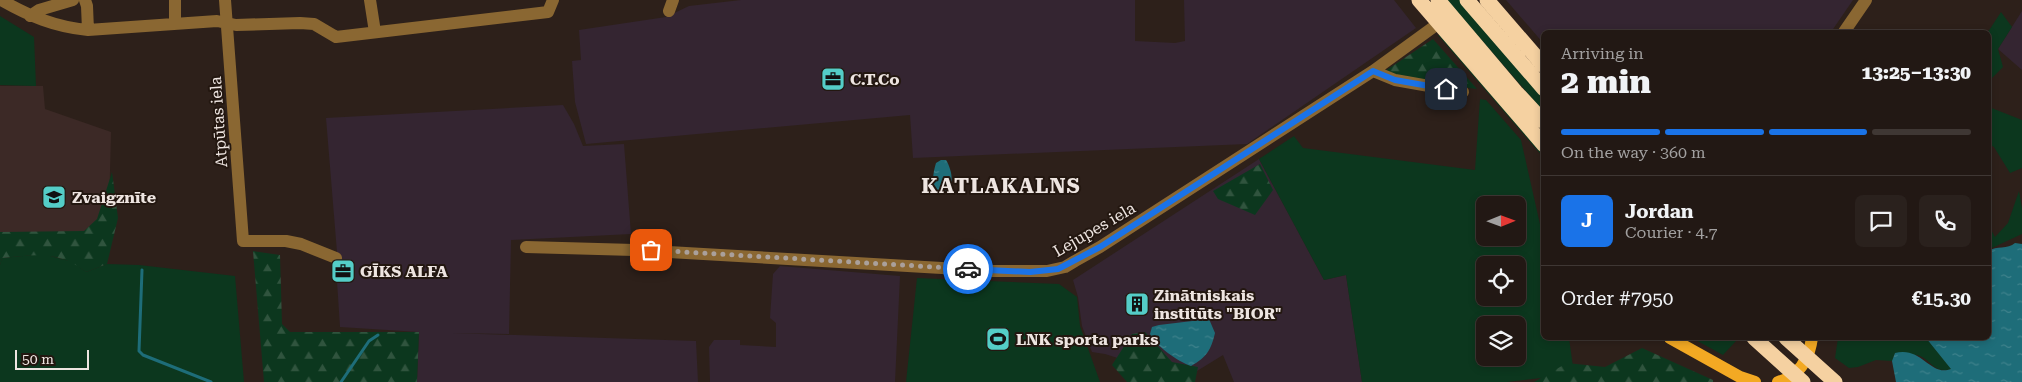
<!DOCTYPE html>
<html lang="en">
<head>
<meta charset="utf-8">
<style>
	body { margin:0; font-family:"Roboto Serif",serif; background:#2a211d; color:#f1f3f6; height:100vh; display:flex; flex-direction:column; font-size:19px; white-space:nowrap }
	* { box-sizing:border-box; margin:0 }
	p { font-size:16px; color:#a2a0a0 }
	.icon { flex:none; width:28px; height:28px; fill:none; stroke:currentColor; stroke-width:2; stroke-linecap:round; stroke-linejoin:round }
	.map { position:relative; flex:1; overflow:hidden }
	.side { position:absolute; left:1541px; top:30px; width:450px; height:310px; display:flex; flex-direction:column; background:#221814; border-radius:8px; box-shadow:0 2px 8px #0003,0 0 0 1px #3f3734 }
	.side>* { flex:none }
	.needle { width:32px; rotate:89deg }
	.tools { position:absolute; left:1476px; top:196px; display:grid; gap:10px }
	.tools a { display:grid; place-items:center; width:50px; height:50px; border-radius:8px; background:#221814; box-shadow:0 2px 8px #0003,0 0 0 1px #3f3734; font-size:25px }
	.scale { position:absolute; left:15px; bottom:12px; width:74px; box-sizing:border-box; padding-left:5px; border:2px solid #eee5e1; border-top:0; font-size:14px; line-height:18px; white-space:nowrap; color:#eee5e1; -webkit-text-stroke:4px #231710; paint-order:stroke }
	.pin { position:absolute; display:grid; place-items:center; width:42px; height:42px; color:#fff; margin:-21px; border-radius:10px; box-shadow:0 2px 8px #0006 }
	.courier { position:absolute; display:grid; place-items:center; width:50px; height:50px; margin:-25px; border:4px solid #1a73e8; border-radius:50%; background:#fff; color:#222; box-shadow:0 1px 6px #0007 }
	.head em { font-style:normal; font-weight:800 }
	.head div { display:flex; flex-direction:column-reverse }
	.head { display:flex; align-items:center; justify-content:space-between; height:85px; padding:0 20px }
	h1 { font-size:32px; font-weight:800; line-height:38px }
	.bar { display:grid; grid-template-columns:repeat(4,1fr); gap:8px 5px; align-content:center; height:60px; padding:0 20px }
	.bar i { height:6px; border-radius:4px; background:#3f3734 }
	.bar .current { background:#1a73e8 }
	.bar p { grid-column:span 4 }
	.line { display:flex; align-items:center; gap:12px; padding:0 20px; border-top:1px solid #3f3734 }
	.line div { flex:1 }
	.round { display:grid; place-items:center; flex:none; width:52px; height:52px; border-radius:8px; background:#2a211d }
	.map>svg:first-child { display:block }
	.industrial { fill:#342531 }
	.education { fill:#3c2926 }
	.green { fill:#0c371e; fill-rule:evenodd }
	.forest { fill:url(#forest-firs) }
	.water { fill:url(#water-ripples) }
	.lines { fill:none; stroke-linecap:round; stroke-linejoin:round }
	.stream { stroke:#1e6d79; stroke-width:3 }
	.minor { stroke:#8a6732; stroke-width:12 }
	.major { stroke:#f3a923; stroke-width:12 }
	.highway { stroke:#f5d1a1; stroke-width:15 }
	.highway-bridge { stroke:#f5d1a1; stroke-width:15 }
	.done { stroke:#aaa09b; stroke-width:5; stroke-dasharray:0 9 }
	.route { stroke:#1a73e8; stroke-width:6 }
	.labels { text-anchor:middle; stroke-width:4; stroke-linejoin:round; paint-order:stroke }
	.poi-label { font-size:16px; font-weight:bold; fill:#eee5e1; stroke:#231710; text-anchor:start }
	.street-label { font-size:16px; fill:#eee5e1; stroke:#231710 }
	.district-label { font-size:21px; font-weight:bold; letter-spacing:1px; fill:#eee5e1; stroke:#231710 }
</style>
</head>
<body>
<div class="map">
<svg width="2022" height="382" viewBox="0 0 2022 382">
	<defs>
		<pattern id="forest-firs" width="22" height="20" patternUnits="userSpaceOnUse" patternTransform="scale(1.25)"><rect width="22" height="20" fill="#0c371e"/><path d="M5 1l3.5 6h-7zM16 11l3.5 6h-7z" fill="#30543e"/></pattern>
		<pattern id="water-ripples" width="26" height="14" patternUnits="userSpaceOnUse" patternTransform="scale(1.25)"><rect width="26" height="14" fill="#1e6d79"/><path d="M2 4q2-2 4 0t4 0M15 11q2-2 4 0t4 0" fill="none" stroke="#3f828c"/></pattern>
	</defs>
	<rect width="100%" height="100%" fill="#2d201a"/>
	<!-- industrial -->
	<path class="industrial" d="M741,0h394v41l40,2 10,-2 -1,-41h210l22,28 -169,116 -334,14 -3,-43 -324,29 -11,-42 -3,-41 9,-1 -2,-30 87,-13 23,-11z
		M1506,0h347l-22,32h-287v12z
		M2022,11v59l-24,-21z
		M563,105l11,19 9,22 41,-2 7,90 -120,6 -2,94 -58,-1 245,8 2,41h-281l2,-50 -79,-5 -4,-61 1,-14 -11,-134z
		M1259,159l65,121 22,-5 16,107h-128l-11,-27 -39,24 -79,-25 -13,-2 -10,-26 -4,-29 -5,-17z
		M780,266l120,10 -5,106h-185l-1,-35 5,-7h26v5l36,2v-24l-6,-5 3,-44z"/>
	<!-- education -->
	<path class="education" d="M0,86h43l2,23 66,23 -3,117 -108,-7z"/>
	<!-- green -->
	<path class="green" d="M1447,0h13l84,98v14z
		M2001,12l11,15 -14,22 5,18 -14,14 -1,-49z
		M0,16l34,21 2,49 -36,-1z
		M1438,35h3l98,114 5,9z
		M1480,99l6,1 35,40 23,102v96h25l5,36 -67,8h-145l-16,-107 -22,5 -65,-121 35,-23 9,12 172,22zM1485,205h33v33h-33zM1485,265h33v33h-33zM1485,325h33v33h-33z
		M1989,107l33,13v48l-12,5 -16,-26 -5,-3z
		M2019,191l3,17v26l-30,14 -3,-2v-20l6,11 13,-14z
		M43,254l30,8 13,10 21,-8 32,1 96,11 9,106h-244v-117l2,-7z
		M917,278l142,6 18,13 3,29 20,56h-194z
		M1692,338h41l3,3 -13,14z
		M1838,338h88l26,31c-18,5 -20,-8 -32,-13 -7,-2 -17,-2 -25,-3l-3,8 -16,-1 -18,7 -9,1 -14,-10z"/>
	<!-- forest -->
	<path class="forest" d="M1433,39l44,50 -80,-11 -12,-7z
		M1260,164l13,26 -18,25 -37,-16 -5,-8z
		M112,172l6,46 -11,46 -21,8c-28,-22 -51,-17 -84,-14l-2,7v-33l84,-1 13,-12z
		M253,251l27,4 2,69 8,8h129l-2,50h-153z
		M1145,332l27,30 26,5 -3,15h-68l-15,-17 20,-31z
		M1642,348l71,32v2h-179l33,-19 38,4z"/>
	<!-- water -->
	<path class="water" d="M941,160h5c6,10 9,25 0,34l-11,-3c-3,-10 -2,-18 1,-28z
		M2015,243l7,1v138h-126l-4,-21 3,-8c27,-7 35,24 56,16l-25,-31h63v-87c7,-6 19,-1 26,-8z
		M1209,319l6,14c-4,17 -8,24 -24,33 -14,-5 -34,-19 -41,-32l2,-7 7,-2z"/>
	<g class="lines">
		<!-- stream -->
		<path class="stream" d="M142,270l-3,81 4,4 68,27
			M341,382l28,-41 9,-6"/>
		<!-- minor -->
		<path class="minor" d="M1,0c28,16 54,27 87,30l129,-9 19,4 64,-2 14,1 22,13 212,-25 5,-12
			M85,0l2,6 1,24
			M175,0v24
			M225,0l18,241h43l15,3 35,14
			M370,0l5,32
			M669,11l4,-11
			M30,16l9,-6 34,-10
			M1844,32l22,-32
			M1373,71l22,9 68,12
			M526,247l108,3 359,21h54l18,-4 10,-6 25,-14 273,-176 66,-48"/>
		<!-- major -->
		<path class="major" d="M1670,338l70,39 15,5
			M1778,382c22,-6 31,-23 34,-44"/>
		<!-- highway -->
		<path class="highway" d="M1419,0l125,145
			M1438,0l78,92 28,30
			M1467,0l77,89
			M1487,0l57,66"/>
		<!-- highway-bridge -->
		<path class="highway-bridge" d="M1754,338l49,44
			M1786,338l49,44"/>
	</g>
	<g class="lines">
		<!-- done -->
		<path class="done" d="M651,250l317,19"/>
		<!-- route -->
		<path class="route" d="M968,269l62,3 28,-3 42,-22 273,-176 22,9 51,9"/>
	</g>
	<!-- icons -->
	<defs>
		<g id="office-square" transform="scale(1.25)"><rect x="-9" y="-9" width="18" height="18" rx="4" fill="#54cdc7" stroke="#231710"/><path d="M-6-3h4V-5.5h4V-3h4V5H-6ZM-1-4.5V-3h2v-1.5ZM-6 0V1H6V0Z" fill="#111"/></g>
		<g id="school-square" transform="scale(1.25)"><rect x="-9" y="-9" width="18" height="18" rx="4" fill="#54cdc7" stroke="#231710"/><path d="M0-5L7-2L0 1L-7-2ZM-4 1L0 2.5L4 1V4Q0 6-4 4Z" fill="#111"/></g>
		<g id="building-square" transform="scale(1.25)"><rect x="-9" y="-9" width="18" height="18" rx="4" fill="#54cdc7" stroke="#231710"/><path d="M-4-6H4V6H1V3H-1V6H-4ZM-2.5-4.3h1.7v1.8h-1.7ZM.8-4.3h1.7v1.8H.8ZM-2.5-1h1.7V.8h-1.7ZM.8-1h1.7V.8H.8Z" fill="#111"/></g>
		<g id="stadium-square" transform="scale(1.25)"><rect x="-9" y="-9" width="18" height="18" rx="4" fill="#54cdc7" stroke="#231710"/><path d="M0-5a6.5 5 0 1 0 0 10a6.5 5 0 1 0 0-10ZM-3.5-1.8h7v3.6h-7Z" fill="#111"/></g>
	</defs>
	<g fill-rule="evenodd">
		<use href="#office-square" x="833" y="79"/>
		<use href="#school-square" x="54" y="197"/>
		<use href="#office-square" x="343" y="271"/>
		<use href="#building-square" x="1137" y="304"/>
		<use href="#stadium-square" x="998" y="339"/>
	</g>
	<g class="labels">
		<!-- poi labels -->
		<g class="poi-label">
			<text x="850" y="85">C.T.Co</text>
			<text x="72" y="203">Zvaigznīte</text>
			<text x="360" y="277">GĪKS ALFA</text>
			<text x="1154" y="301">Zinātniskais<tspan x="1154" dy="18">institūts "BIOR"</tspan></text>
			<text x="1016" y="345">LNK sporta parks</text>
		</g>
		<!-- street labels -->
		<g class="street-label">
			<text transform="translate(218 122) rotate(-94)" y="6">Atpūtas iela</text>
			<text transform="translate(1094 229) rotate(-30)" y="6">Lejupes iela</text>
		</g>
		<!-- district labels -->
		<g class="district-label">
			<text x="1001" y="193">KATLAKALNS</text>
		</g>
	</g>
</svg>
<div class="tools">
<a><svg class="needle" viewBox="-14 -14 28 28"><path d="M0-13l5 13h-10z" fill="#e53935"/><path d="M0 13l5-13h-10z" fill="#a2a0a0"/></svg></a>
<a><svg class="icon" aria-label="locate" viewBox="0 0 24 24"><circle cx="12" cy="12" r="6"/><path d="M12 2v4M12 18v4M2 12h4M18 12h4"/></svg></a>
<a><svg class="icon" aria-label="layers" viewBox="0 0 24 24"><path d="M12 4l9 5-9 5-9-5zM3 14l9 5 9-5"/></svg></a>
</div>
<div class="scale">50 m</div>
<div class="pin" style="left:651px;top:250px;background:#ea580c"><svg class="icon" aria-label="bag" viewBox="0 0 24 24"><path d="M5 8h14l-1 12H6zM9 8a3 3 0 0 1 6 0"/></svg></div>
<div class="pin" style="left:1446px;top:89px;background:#1f2937"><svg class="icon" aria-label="home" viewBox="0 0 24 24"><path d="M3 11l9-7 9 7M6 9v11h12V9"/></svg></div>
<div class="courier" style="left:968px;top:269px"><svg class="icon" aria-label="car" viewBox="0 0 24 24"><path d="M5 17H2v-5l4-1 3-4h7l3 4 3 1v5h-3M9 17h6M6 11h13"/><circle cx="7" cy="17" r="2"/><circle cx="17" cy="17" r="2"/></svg></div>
<section class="side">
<div class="head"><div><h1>2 min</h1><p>Arriving in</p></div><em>13:25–13:30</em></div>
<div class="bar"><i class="current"></i><i class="current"></i><i class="current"></i><i></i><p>On the way · 360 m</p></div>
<div class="line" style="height:90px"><b class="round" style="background:#1a73e8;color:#fff">J</b><div><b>Jordan</b><p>Courier · 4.7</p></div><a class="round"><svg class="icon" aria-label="chat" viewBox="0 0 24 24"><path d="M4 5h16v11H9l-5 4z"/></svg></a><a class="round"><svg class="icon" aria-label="phone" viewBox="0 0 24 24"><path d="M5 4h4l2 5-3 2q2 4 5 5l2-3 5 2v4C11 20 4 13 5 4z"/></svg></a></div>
<div class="line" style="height:65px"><div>Order #7950</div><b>€15.30</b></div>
</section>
</div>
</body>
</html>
